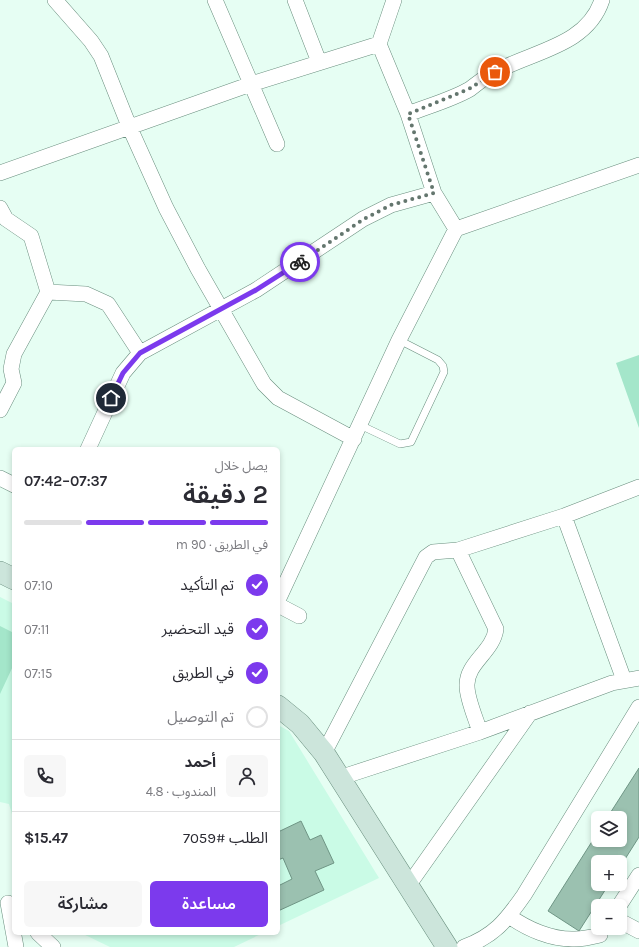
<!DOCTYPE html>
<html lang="ar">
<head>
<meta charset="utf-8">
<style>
	body { margin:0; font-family:Karla,"Noto Sans Arabic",sans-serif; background:#f7f7f7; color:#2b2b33; direction:rtl; height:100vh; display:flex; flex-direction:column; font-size:15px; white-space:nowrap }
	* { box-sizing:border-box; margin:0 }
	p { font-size:13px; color:#7c7c81 }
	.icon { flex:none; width:22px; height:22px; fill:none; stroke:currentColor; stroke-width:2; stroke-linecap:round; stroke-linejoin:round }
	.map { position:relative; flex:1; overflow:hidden; direction:ltr }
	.details { position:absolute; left:12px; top:447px; width:268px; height:488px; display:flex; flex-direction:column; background:#fff; border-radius:6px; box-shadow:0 2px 6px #0003; direction:rtl }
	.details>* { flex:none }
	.tools { position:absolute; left:591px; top:811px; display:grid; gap:8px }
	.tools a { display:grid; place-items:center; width:36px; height:36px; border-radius:6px; background:#fff; box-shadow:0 2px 6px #0003; font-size:20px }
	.pin { position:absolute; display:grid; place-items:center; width:34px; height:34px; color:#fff; margin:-17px; border:2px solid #fff; border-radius:50%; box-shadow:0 1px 4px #0007 }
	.courier { position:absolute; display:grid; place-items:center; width:40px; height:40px; margin:-20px; border:3px solid #7c3aed; border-radius:50%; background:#fff; color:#222; box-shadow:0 1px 5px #0007 }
	.headline em { font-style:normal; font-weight:600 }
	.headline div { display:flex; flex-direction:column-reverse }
	.headline { display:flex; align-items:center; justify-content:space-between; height:68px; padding:0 12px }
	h1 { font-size:26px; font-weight:600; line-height:30px }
	.bar { display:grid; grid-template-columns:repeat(4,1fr); gap:6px 4px; align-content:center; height:48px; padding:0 12px }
	.bar i { height:5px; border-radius:3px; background:#e1e1e2 }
	.bar .current { background:#7c3aed }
	.bar p { grid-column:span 4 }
	.line { display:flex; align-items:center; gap:10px; padding:0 12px; border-top:1px solid #e1e1e2 }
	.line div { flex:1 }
	.round { display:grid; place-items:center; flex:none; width:42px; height:42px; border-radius:6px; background:#f7f7f7 }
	ol { padding:0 12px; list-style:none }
	li { display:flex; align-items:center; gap:12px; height:44px }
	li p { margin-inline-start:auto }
	li .icon { padding:4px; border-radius:50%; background:#7c3aed; color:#fff; stroke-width:4 }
	li:last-child { color:#7c7c81 }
	li i { width:22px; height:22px; border:2px solid #e1e1e2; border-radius:50% }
	.action { display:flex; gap:8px; margin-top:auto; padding:8px 12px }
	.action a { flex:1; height:46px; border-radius:6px; background:#7c3aed; color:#fff; font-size:16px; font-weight:600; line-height:46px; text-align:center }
	.action a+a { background:#f7f7f7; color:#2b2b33 }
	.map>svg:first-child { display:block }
	.built { fill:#cafbe6 }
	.green { fill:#a4e6ca }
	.building { fill:#9bc1b0; stroke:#6f9585 }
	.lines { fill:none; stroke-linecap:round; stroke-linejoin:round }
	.lane-casing { stroke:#698e7e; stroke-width:8 }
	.street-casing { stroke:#698e7e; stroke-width:16 }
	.secondary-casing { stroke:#698e7e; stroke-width:22 }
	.lane { stroke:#fff; stroke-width:7 }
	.street { stroke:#fff; stroke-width:15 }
	.secondary { stroke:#cce5db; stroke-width:21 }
	.done { stroke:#64766e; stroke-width:4; stroke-dasharray:0 7.2 }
	.route { stroke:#7c3aed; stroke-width:5 }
</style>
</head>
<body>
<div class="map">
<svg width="639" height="947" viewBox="0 0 639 947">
	<rect width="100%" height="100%" fill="#e6fef3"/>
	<!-- built -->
	<path class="built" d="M0,597l14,7v217l-5,-17 -9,-2z
		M278,725l11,6 90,147 -101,48z
		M81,933h182l-29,14h-124z"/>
	<!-- green -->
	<path class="green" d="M639,355v73l-23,-65z
		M0,626l14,7v31l-14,30z"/>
	<!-- building -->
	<path class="building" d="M639,768v69l-19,30v-5h-22v22h11l-30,47 -31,-20 50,-79v8h22v-22h-13z
		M301,821l9,19 11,-5 13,28 -19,8 9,19 -46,21v-25l14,-7 -9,-21 -5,2v-28z"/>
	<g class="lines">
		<!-- lane casing -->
		<g class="lane-casing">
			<path id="lane" d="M360,425l40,19 11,-2 33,-70 -1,-6 -5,-6 -39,-20"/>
		</g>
		<!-- street casing -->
		<g class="street-casing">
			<path id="street" d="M55,0l36,41 10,15 28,70 37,82 32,61 66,115 14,14 76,41
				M215,0l62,144
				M295,0l24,62
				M394,0l-15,44 29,70 26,79 22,36
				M408,114c20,-8 43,-14 62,-25 8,-6 16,-13 25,-17 38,-21 92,-26 107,-72
				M0,173l251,-89 128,-40
				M0,208l6,11 25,17 17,56 -34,62 -3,15 3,14 -14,27
				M48,292l38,2 22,10 32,49
				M88,449l35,-76 17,-20 116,-63 107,-71 28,-14 43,-12
				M0,478l14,7
				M564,516l60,164
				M458,550l38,79c-3,23 -30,34 -29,57 0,13 9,33 13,46
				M278,600l121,-260 57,-111 183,-64
				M278,605l21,11
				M324,753l102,-196 7,-5 25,-2 106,-34 75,-29
				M339,778l141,-46 132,-49 27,-5
				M408,886l122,-173
				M8,903l8,44
				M619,906l20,-31
				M509,916c18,13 43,24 66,23 8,0 17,-2 25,-4
				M620,921l19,10
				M38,933l15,14
				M464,947c30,-11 42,-26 60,-52l115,-188"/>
		</g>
		<!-- secondary casing -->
		<g class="secondary-casing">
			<path id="secondary" d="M0,572l14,7
				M278,706l22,18 24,29 123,194"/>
		</g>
		<!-- lane -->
		<use href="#lane" class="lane"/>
		<!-- street -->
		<use href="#street" class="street"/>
		<!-- secondary -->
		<use href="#secondary" class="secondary"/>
	</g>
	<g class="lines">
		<!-- done -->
		<path class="done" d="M300,262l64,-43 27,-14 43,-12 -26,-79 61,-25 26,-17"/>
		<!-- route -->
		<path class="route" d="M111,398l12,-25 17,-20 116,-63 44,-28"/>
	</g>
</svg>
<div class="tools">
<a><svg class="icon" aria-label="layers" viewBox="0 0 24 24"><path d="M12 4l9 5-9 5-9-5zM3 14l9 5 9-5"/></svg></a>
<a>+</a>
<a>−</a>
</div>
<div class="pin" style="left:495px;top:72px;background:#ea580c"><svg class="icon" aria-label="bag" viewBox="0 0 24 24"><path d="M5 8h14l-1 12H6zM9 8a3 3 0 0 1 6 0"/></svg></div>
<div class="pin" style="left:111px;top:398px;background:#1f2937"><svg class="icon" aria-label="home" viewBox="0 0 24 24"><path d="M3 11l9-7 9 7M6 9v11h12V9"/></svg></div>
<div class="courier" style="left:300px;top:262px"><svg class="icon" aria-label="bike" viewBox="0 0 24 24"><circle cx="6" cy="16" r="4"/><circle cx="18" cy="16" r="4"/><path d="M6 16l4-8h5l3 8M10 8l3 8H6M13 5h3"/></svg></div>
<section class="details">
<div class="headline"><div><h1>2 دقيقة</h1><p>يصل خلال</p></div><em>07:37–07:42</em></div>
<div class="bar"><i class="current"></i><i class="current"></i><i class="current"></i><i></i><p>في الطريق · 90 m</p></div>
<ol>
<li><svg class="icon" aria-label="check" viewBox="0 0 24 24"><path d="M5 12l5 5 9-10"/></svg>تم التأكيد<p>07:10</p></li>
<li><svg class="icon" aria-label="check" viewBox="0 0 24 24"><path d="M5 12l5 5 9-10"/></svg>قيد التحضير<p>07:11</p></li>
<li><svg class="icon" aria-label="check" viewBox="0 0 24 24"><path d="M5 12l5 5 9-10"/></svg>في الطريق<p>07:15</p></li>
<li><i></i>تم التوصيل</li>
</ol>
<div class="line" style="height:72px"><a class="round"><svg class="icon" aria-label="person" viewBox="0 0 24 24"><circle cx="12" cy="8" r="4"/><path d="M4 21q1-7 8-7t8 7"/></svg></a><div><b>أحمد</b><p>المندوب · 4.8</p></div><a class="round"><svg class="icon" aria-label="phone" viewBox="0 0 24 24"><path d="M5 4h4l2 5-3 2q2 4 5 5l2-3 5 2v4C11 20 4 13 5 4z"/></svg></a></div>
<div class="line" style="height:52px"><div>الطلب #7059</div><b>$15.47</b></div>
<div class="action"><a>مساعدة</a><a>مشاركة</a></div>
</section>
</div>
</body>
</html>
